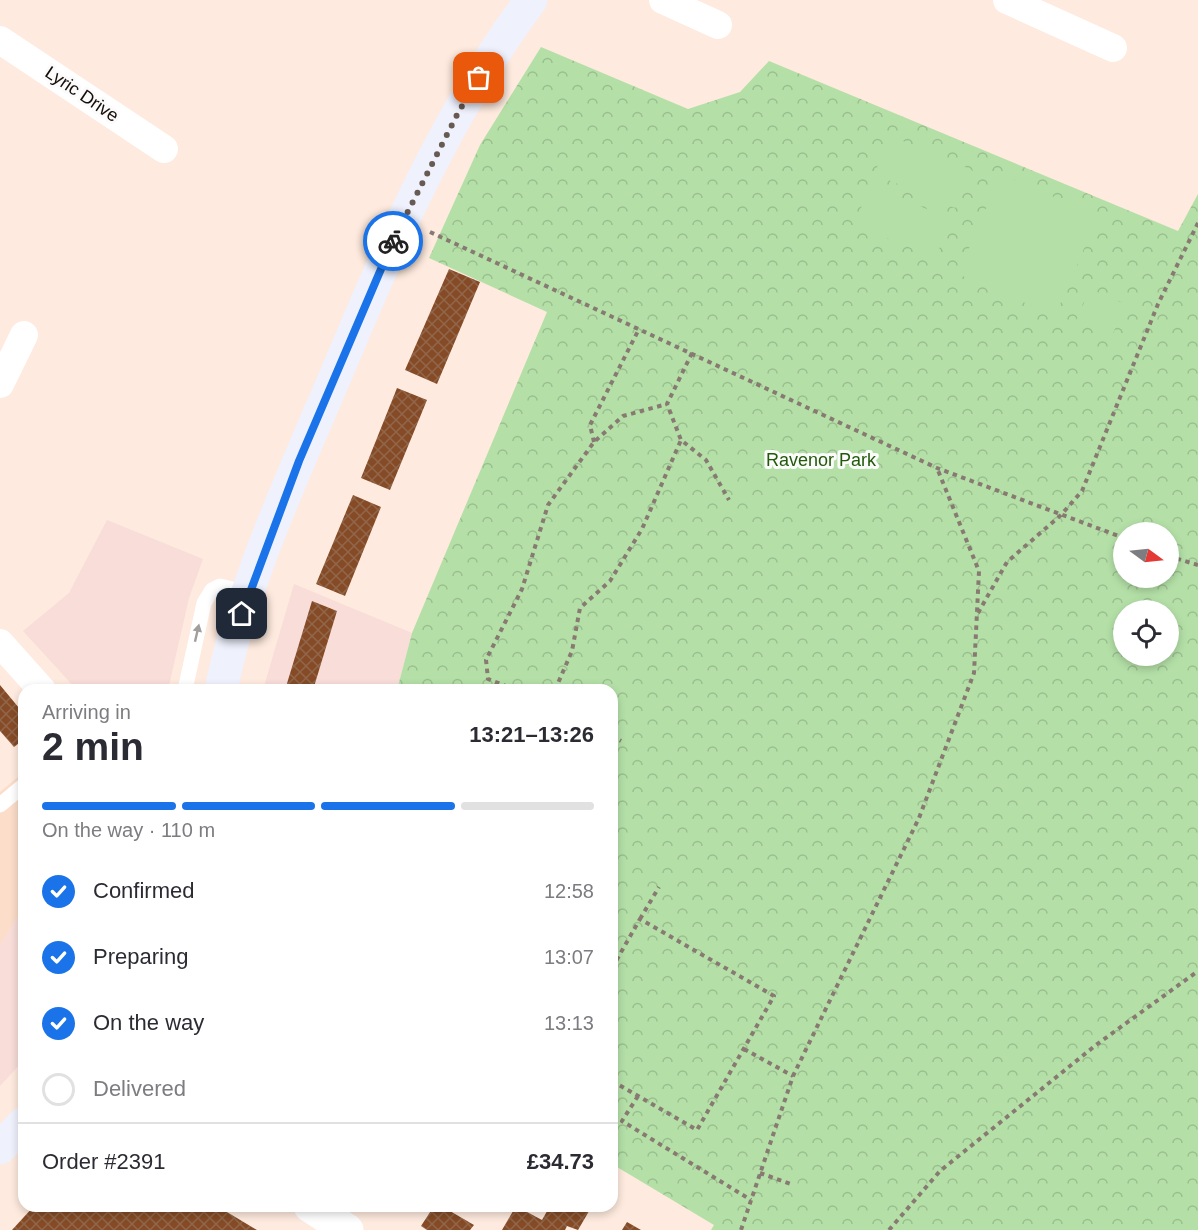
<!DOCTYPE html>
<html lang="en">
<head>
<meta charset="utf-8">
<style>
	body { margin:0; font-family:Arial,sans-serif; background:#f2f2f3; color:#2b2b33; height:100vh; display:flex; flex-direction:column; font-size:22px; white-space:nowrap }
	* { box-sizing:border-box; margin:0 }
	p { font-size:20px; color:#7c7c81 }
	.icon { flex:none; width:33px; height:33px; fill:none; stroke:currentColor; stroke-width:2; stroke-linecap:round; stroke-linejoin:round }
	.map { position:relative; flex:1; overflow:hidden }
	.drawer { position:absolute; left:18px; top:684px; width:600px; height:528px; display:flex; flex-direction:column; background:#fff; border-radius:18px; box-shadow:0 3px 9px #0003 }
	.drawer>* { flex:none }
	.needle { width:39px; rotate:105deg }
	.fabs { position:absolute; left:1113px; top:522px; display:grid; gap:12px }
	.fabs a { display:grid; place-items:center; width:66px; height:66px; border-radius:50%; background:#fff; box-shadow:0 3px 9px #0003; font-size:30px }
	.pin { position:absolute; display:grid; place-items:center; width:51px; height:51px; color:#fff; margin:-26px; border-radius:12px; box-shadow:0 3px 9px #0006 }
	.courier { position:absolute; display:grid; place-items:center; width:60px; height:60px; margin:-30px; border:4px solid #1a73e8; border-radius:50%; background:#fff; color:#222; box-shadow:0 2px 8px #0007 }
	.headline em { font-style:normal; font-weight:700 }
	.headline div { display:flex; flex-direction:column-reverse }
	.headline { display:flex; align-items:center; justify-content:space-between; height:102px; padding:0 24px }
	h1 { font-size:39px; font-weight:700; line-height:45px }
	.bar { display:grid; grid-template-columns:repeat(4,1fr); gap:9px 6px; align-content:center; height:72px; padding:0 24px }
	.bar i { height:8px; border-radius:4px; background:#e1e1e2 }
	.bar .active { background:#1a73e8 }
	.bar p { grid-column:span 4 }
	.line { display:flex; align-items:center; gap:15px; padding:0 24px; border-top:2px solid #e1e1e2 }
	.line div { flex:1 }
	ol { padding:0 24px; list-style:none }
	li { display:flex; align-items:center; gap:18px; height:66px }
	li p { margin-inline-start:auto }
	li .icon { padding:6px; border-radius:50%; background:#1a73e8; color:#fff; stroke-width:4 }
	li:last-child { color:#7c7c81 }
	li i { width:33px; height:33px; border:3px solid #e1e1e2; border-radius:50% }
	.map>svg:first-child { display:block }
	.commercial { fill:#f8ddd9 }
	.built { fill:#fcddca }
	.park { fill:url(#park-crowns); fill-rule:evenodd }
	.pitch { fill:#b4e0a7 }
	.building { fill:url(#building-cross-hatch) }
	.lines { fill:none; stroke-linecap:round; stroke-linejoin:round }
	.path { stroke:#887a72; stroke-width:4; stroke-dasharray:4.5 4.5; stroke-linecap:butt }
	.service { stroke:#fff; stroke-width:15 }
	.minor { stroke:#fff; stroke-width:28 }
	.tertiary { stroke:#fff; stroke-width:33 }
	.secondary { stroke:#eff1fd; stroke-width:33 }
	.oneway { fill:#a19e9c }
	.done { stroke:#675a53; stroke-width:6; stroke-dasharray:0 10.8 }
	.route { stroke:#1a73e8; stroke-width:8 }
	.labels { text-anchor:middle; stroke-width:6; stroke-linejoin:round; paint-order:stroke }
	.street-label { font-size:18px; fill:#150d08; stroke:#fbfbfb }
	.park-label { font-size:18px; fill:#225a0a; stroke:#fbfbfb }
</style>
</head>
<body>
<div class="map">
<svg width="1198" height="1230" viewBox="0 0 1198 1230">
	<defs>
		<pattern id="park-crowns" width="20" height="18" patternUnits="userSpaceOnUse" patternTransform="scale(1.5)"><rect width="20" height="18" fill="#b4e0a7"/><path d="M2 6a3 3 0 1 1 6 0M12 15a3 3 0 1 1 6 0" fill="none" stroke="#9abf8e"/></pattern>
		<pattern id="building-cross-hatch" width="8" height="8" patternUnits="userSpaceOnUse" patternTransform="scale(1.5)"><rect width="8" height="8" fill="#844b26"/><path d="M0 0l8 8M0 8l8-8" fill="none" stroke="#91664a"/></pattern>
	</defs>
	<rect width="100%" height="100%" fill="#feeade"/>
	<!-- commercial -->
	<path class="commercial" d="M107,520l96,39 -14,39 -21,92h-91l-54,-59 46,-38z
		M294,584l118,49 -15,57h-134z
		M24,907v153l-24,26v-141z"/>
	<!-- built -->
	<path class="built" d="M24,772v135l-24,38v-153z"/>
	<!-- park -->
	<path class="park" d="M541,47l147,62 52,-17 29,-31 409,170 20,-37v1036h-487l3,-5 -102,-61v-474h-215l15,-57 135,-321 -118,-54 51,-113zM1124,532h44v46h-44zM1124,610h44v46h-44z"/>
	<!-- pitch -->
	<path class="pitch" d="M891,136l81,34 -17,38 -81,-34z
		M1001,174l97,42 -43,100 -97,-42z
		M871,185l81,35 -17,38 -81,-34z
		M1090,289l35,15 -13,32 -36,-15z"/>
	<!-- building -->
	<path class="building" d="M449,269l31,13 -43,102 -32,-14z
		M397,388l30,12 -37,90 -29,-12z
		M353,495l28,12 -36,89 -29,-12z
		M312,601l25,10 -24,79h-28z
		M0,685l24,29v25l-10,8 -14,-16z
		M34,1206h183l40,24h-245z
		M434,1206h18l-2,5 24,14 -4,5h-43l-6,-4z
		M516,1206l26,14 8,-14h42l-14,24 -11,-4 -2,4h-63z
		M627,1222l14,8h-19z"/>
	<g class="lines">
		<!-- path -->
		<path class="path" d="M430,232l507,236 187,70
			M692,353l-25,51 14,36 25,20 23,40
			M594,442l-4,-17 49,-96
			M1168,556l30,9
			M978,613l29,-51 54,-47 21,-24 76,-187 40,-81
			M516,690l-28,-11 -2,-19 36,-71 26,-84 46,-63 29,-26 44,-12
			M555,690l17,-39 8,-43 30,-27 32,-52 39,-89
			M612,736l9,5
			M640,919l19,-32
			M612,968l28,-49 134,77 -77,134 -85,-49
			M744,1049l49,27
			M638,1096l-16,25 129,79
			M760,1173l31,11
			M741,1230l52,-154 126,-258 55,-145 5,-102 -42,-103
			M889,1230l51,-59 156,-126 102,-74"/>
		<!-- service -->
		<path class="service" d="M185,690l19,-87 8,-13 8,-4 28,7
			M0,805l24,-20"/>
		<!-- minor -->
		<path class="minor" d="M663,0l55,25
			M1007,0l106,48
			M0,40l164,109
			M0,384l24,-49
			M0,643l42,47"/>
		<!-- tertiary -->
		<path class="tertiary" d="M310,1206l37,24"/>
		<!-- secondary -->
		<path class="secondary" d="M221,690c21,-103 67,-203 108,-299 57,-135 113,-272 202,-391
			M0,1148l24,-25"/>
	</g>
	<!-- one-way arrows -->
	<defs><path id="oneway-solid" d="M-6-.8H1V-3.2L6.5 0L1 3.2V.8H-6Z" transform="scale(1.5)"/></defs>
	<use class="oneway" href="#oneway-solid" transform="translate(197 633) rotate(-77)"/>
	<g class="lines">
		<!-- done -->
		<path class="done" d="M393,241l66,-130 20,-33"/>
		<!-- route -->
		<path class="route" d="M242,614l57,-153 94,-220"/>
	</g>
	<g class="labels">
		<!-- street labels -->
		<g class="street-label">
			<text transform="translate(82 94) rotate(34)" y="6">Lyric Drive</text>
		</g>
		<!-- park labels -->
		<g class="park-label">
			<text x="821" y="466">Ravenor Park</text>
		</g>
	</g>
</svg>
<div class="fabs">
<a><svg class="needle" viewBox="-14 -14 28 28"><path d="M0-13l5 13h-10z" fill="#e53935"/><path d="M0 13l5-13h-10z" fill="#7c7c81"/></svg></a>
<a><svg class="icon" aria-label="locate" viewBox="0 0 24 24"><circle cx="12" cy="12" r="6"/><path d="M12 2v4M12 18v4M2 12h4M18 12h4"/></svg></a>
</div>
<div class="pin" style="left:479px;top:78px;background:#ea580c"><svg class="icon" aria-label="bag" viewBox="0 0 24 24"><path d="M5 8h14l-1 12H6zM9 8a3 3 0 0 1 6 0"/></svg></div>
<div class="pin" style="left:242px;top:614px;background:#1f2937"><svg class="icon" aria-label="home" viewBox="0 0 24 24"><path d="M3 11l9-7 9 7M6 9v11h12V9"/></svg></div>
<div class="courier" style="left:393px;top:241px"><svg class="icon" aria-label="bike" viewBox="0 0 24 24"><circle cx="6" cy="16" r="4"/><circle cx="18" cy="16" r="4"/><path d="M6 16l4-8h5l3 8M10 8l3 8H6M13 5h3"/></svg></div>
<section class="drawer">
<div class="headline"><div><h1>2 min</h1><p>Arriving in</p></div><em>13:21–13:26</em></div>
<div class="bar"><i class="active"></i><i class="active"></i><i class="active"></i><i></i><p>On the way · 110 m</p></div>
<ol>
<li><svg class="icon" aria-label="check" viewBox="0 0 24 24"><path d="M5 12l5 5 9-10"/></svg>Confirmed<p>12:58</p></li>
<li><svg class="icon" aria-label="check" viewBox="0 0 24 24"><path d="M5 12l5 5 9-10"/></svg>Preparing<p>13:07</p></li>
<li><svg class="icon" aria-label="check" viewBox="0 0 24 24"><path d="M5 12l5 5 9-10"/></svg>On the way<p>13:13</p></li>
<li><i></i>Delivered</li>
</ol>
<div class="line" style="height:78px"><div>Order #2391</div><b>£34.73</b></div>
</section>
</div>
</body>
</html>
